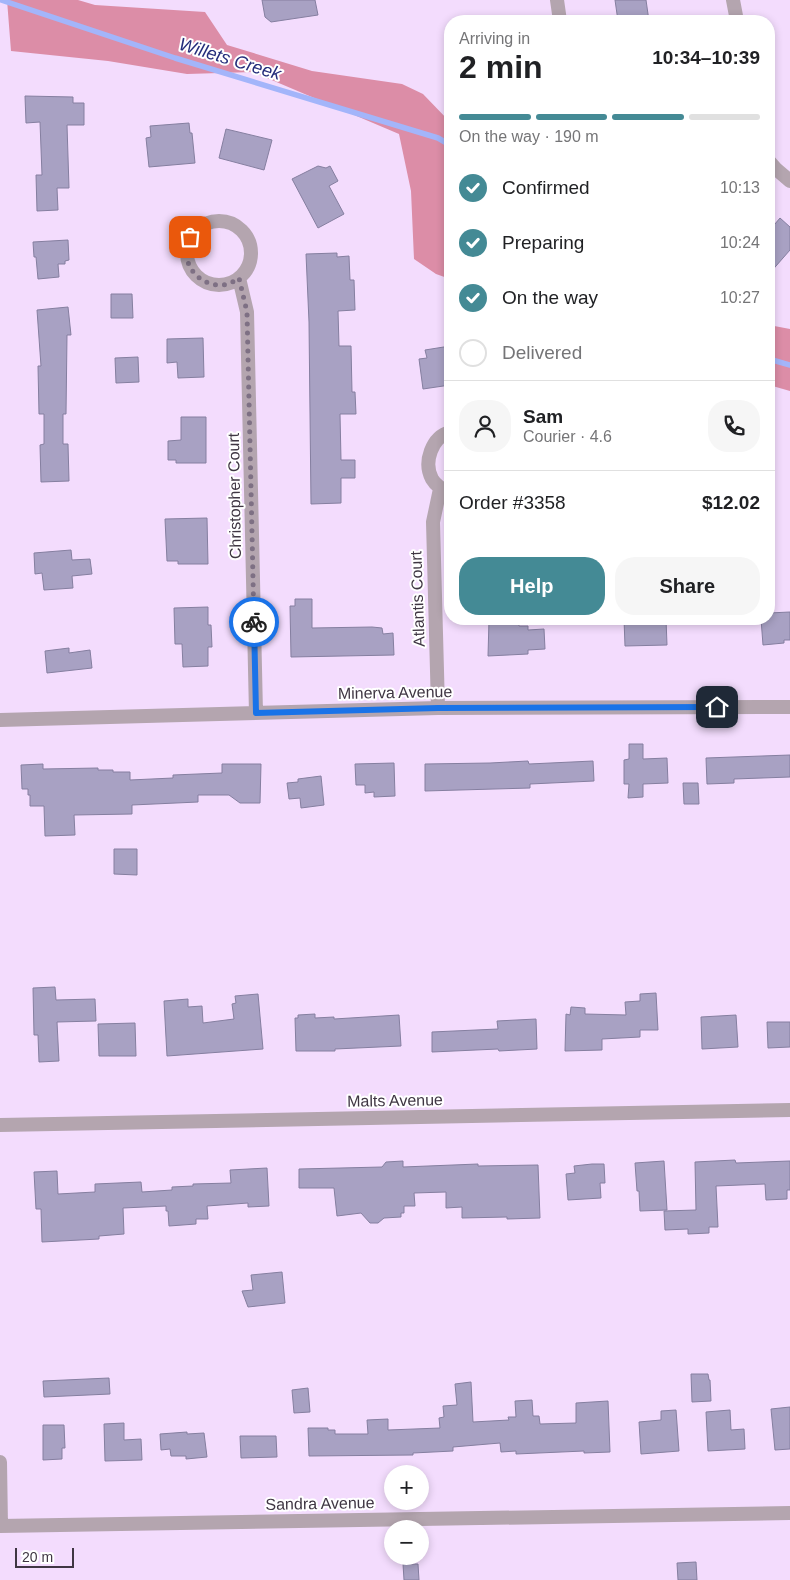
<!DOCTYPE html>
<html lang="en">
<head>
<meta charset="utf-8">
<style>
	body { margin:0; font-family:Helvetica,sans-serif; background:#f6f6f6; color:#202124; height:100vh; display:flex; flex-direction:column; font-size:19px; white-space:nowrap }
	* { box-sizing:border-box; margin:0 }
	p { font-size:16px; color:#757577 }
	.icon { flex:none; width:28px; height:28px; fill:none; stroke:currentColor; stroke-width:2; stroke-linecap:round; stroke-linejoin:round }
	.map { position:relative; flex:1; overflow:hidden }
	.details { position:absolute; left:444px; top:15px; width:331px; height:610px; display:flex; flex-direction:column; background:#fff; border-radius:20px; box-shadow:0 2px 8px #0003 }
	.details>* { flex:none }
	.fabs { position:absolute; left:384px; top:1465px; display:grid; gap:10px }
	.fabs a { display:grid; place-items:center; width:45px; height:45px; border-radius:50%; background:#fff; box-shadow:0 2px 8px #0003; font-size:25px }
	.scale { position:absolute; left:15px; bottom:12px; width:59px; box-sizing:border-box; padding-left:5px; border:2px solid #3f3643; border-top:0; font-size:14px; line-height:18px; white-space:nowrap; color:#3f3643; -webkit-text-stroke:4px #fff; paint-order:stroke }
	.pin { position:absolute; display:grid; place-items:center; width:42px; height:42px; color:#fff; margin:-21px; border-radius:10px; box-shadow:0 2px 8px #0006 }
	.courier { position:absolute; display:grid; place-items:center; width:50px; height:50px; margin:-25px; border:4px solid #1a73e8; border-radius:50%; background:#fff; color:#222; box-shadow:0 1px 6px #0007 }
	.head em { font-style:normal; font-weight:700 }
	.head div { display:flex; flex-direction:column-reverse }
	.head { display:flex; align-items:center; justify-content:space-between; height:85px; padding:0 15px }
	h1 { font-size:32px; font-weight:700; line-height:38px }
	.bar { display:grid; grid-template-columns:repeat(4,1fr); gap:8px 5px; align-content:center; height:60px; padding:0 15px }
	.bar i { height:6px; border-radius:4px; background:#e0e0e0 }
	.bar .active { background:#448a95 }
	.bar p { grid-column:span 4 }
	.line { display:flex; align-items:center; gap:12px; padding:0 15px; border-top:1px solid #e0e0e0 }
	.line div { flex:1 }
	.round { display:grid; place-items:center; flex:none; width:52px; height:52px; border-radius:20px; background:#f6f6f6 }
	ol { padding:0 15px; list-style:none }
	li { display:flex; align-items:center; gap:15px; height:55px }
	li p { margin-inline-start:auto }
	li .icon { padding:5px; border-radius:50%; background:#448a95; color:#fff; stroke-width:4 }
	li:last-child { color:#757577 }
	li i { width:28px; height:28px; border:2px solid #e0e0e0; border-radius:50% }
	.primary-button { display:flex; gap:10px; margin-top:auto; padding:10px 15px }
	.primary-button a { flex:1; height:58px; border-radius:20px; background:#448a95; color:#fff; font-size:20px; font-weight:700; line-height:58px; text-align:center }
	.primary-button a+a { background:#f6f6f6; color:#202124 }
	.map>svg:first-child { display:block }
	.forest { fill:#dc8da7 }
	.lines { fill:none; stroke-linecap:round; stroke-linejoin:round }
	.stream { stroke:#a3b5fa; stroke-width:5.5 }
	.building { fill:#a8a1c3; stroke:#857fa0 }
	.minor { stroke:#b4a5af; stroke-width:14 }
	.done { stroke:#7e7084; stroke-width:5; stroke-dasharray:0 9 }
	.route { stroke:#1a73e8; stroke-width:6 }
	.labels { text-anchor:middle; stroke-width:4; stroke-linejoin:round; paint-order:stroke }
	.street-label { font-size:16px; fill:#3f3643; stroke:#fff }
	.water-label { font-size:18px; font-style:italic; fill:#252e7c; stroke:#fff }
</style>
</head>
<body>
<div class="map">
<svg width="790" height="1580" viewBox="0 0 790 1580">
	<rect width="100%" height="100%" fill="#f3dcfd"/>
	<!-- forest -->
	<path class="forest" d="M7,0h71l17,5 110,7 22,33 85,26 90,13 21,10 27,28v157l-14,-5 -22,-15 -3,-68 -12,-57 -146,-62 -66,2 -79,-13 -97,-10z
		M769,325l21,4v62l-21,-6z"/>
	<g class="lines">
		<!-- stream -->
		<path class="stream" d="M1,0l174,58 263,80 12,7
			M769,359l21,6"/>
	</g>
	<!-- building -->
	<path class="building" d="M262,0h53l3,15 -47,7 -6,-5z
		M615,0h31l3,21h-31z
		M25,96l48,1v6h11v22h-17l2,63h-12l1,22 -21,1 -1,-36h6l-2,-53 -14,1z
		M189,123l1,10h2l3,30 -46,4 -3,-29 5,-1 -1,-11z
		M226,129l46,11 -8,30 -45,-12z
		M318,166l8,2 4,-2 8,15 -9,5 15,28 -26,14 -26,-49z
		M780,218l10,9v23l-21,24v-43z
		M68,240l1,20 -4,1v3h-7l1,13 -21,2 -2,-22h-2l-1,-15z
		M337,253v4l12,-1 1,24h4l1,30 -17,1 1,35h12l1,46h3l1,22h-16l1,46h14v18h-14v25l-30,1 -2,-182 -3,-68z
		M111,294h21l1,24h-22z
		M68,307l3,28h-4l-1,79h-3v30h5l1,37 -28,1 -1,-37 4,-1v-30h-5l-1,-48h3l-4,-56z
		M203,338l1,39 -26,1 -1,-16 -10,1v-24z
		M450,346v39l-27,4 -4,-30 8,-1 -2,-8z
		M138,357l1,25 -23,1 -1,-25z
		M181,417h25v46h-30v-3h-8v-19l13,-1z
		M207,518l1,46h-30v-3h-11l-2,-42z
		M71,550l1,10 18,-1 2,15 -20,2 1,12 -29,2 -2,-17 -7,1 -1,-21z
		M295,599h17v29l60,-1 10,1 1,6 10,-1 1,22 -103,2 -1,-51h5z
		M208,607v18h3l1,22h-4v19l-25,1 -1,-23h-7l-1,-36z
		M790,612v28h-6v3l-21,2 -2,-26h8v-6z
		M518,619l1,7h9v4l16,-1 1,20 -17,1v4l-40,2 1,-36z
		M624,619h42l1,26 -42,1z
		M69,648v5l21,-3 2,18 -45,5 -2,-22z
		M629,744h14v15l24,-1 1,25 -25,1v13l-15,1 1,-14h-5v-24l5,-1z
		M790,755v22l-56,2v4l-27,1 -1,-26z
		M528,761l1,3 64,-3 1,20 -64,3v4l-105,3v-27l65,-1z
		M394,763l1,33 -21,1v-5l-9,1v-8h-9l-1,-21z
		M43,764v5l55,-1v2h15v2h17v8l43,-2v-3l49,-2v-9h39l-1,39h-20l-11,-8h-31v7l-66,3v9l-58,1 1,20 -30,1 -1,-30h-14v-11h-2v-6h-6l-1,-24z
		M321,776l3,29 -23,3 -1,-10 -11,1 -2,-16 11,-1v-3z
		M683,783h15l1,21h-15z
		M114,849h23v26l-23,-1z
		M55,987l1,13 39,-1 1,22 -39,1 2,39 -20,1 -1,-27h-4l-1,-47z
		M656,993l2,37h-18v7l-38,2v11l-37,1 1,-37 4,1 1,-8 14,1v6l41,1 -1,-13 15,-1v-7z
		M258,994l5,55 -96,7 -3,-55 24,-2v8l14,-1 1,17 31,-4 -2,-15 4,-1 -1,-7z
		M315,1014v4l19,-1v2l65,-4 2,31 -66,3v2h-39l-1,-33h3v-3z
		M736,1015l2,32 -36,2 -1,-32z
		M536,1019l1,30 -38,2 -1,-2 -66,3v-20l66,-3 -1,-8z
		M767,1022h23v25l-22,1z
		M135,1023l1,33h-37l-1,-32z
		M735,1160l1,3 54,-2v29h-3v9l-21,1 -1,-16 -49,2 2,41h-9v6l-21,1v-5l-23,1 -1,-19 32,-1 -1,-48z
		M403,1161v6l75,-3v2l60,-1 2,53 -33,1v-2l-45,1v-11l-16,1v-16l-32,1 1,13h-11v7h-3v4l-17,1 -6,5h-8l-9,-10 -24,3 -3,-28h-35v-19l83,-2 4,-5z
		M664,1161l3,49 -27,1 -1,-20h-2l-2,-28z
		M592,1164h12l1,19h-5l1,15 -33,2 -2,-26 9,-1 -1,-7z
		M267,1168l2,38 -21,1v-4l-41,3 1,13h-12v5l-27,2 -1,-15h-2v-5l-43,2 1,26 -25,2v3l-57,3 -1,-33h-5l-2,-37 23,-1 1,23 37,-2v-8l46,-2 1,10 30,-2v-3l21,-1v-2l38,-1 -1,-13z
		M282,1272l3,31 -37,4 -6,-16 11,-1 -2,-15z
		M691,1374h17l1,6h1l1,21 -19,1z
		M109,1378l1,16 -66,3 -1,-16z
		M471,1382l2,40 36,-2 -1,-3h8l-1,-16 17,-1 1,16h6l1,8 36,-1v-20l32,-2 2,51 -26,1v-2l-68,3v-3l-15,1 -1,-9 -47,4v4l-40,2v2l-104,1 -1,-28h20v2h7v4h33l-1,-14 21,-1v11l52,-2 -1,-10 5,-1 -1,-11 14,-1 -2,-21z
		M308,1388l2,24 -16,1 -2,-23z
		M790,1407v42l-15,1 -4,-41z
		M676,1410l3,41 -38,3 -2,-32 22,-2v-9z
		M730,1410l1,20 13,-1 1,20 -37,2 -2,-39z
		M124,1423v17l17,-1 1,21 -37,1 -1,-37z
		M43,1425h21l1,23h-3v11l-19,1z
		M187,1432v2l17,-1 3,24 -21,2v-3h-15l-1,-7 -9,1 -1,-16z
		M240,1436h36l1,21 -36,1z
		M696,1562l1,18h-19l-1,-17z
		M403,1564h15l1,16h-15z"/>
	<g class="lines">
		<!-- minor -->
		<path class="minor" d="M557,0l3,21
			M733,0l4,21
			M769,161l7,8 14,12
			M187 253a32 32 0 1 1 64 0a32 32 0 1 1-64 0Z
			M239,278l8,34 9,401
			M450,432c-18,5 -27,30 -18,47 4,7 11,11 18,15
			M438,708l-5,-186 7,-33
			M0,720l438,-12 352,-1
			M0,1125l790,-15
			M0,1462l1,64
			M0,1526l790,-13"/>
	</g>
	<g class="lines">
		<!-- done -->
		<path class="done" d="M190,237c-1,4 -3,8 -3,11 -4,23 20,42 41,36 4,-1 7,-4 11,-6l8,34 7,310"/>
		<!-- route -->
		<path class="route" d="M254,622l2,91 182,-5 279,-1"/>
	</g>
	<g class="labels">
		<!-- street labels -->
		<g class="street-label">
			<text transform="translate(234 496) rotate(-91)" y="6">Christopher Court</text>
			<text transform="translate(417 599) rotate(-92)" y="6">Atlantis Court</text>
			<text transform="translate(395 692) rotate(-1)" y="6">Minerva Avenue</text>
			<text transform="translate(395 1100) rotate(-1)" y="6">Malts Avenue</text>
			<text transform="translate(320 1503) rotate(-1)" y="6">Sandra Avenue</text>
		</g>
		<!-- water labels -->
		<g class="water-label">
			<text transform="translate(230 59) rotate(17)" y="6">Willets Creek</text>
		</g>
	</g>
</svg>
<div class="fabs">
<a>+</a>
<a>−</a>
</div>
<div class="scale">20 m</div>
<div class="pin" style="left:190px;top:237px;background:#ea580c"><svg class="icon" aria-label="bag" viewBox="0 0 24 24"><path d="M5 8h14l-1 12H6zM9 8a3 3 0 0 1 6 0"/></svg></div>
<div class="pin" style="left:717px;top:707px;background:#1f2937"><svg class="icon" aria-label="home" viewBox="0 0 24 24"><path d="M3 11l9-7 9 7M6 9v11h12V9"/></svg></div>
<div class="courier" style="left:254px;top:622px"><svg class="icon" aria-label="bike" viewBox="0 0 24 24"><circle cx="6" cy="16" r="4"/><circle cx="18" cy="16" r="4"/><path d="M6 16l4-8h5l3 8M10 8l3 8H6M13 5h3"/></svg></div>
<section class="details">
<div class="head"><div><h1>2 min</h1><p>Arriving in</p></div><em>10:34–10:39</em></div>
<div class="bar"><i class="active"></i><i class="active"></i><i class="active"></i><i></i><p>On the way · 190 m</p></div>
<ol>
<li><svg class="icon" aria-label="check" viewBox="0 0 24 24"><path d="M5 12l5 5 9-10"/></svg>Confirmed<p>10:13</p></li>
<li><svg class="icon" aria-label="check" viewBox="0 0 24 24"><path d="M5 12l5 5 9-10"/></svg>Preparing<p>10:24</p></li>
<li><svg class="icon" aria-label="check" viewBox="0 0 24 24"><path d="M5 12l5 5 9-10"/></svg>On the way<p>10:27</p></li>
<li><i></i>Delivered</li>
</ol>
<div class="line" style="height:90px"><a class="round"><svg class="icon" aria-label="person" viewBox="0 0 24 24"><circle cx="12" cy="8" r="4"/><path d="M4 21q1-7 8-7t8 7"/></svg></a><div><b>Sam</b><p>Courier · 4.6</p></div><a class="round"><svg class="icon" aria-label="phone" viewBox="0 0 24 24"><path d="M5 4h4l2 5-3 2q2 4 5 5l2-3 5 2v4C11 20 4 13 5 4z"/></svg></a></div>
<div class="line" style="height:65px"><div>Order #3358</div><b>$12.02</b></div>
<div class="primary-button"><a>Help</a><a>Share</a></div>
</section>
</div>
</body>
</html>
